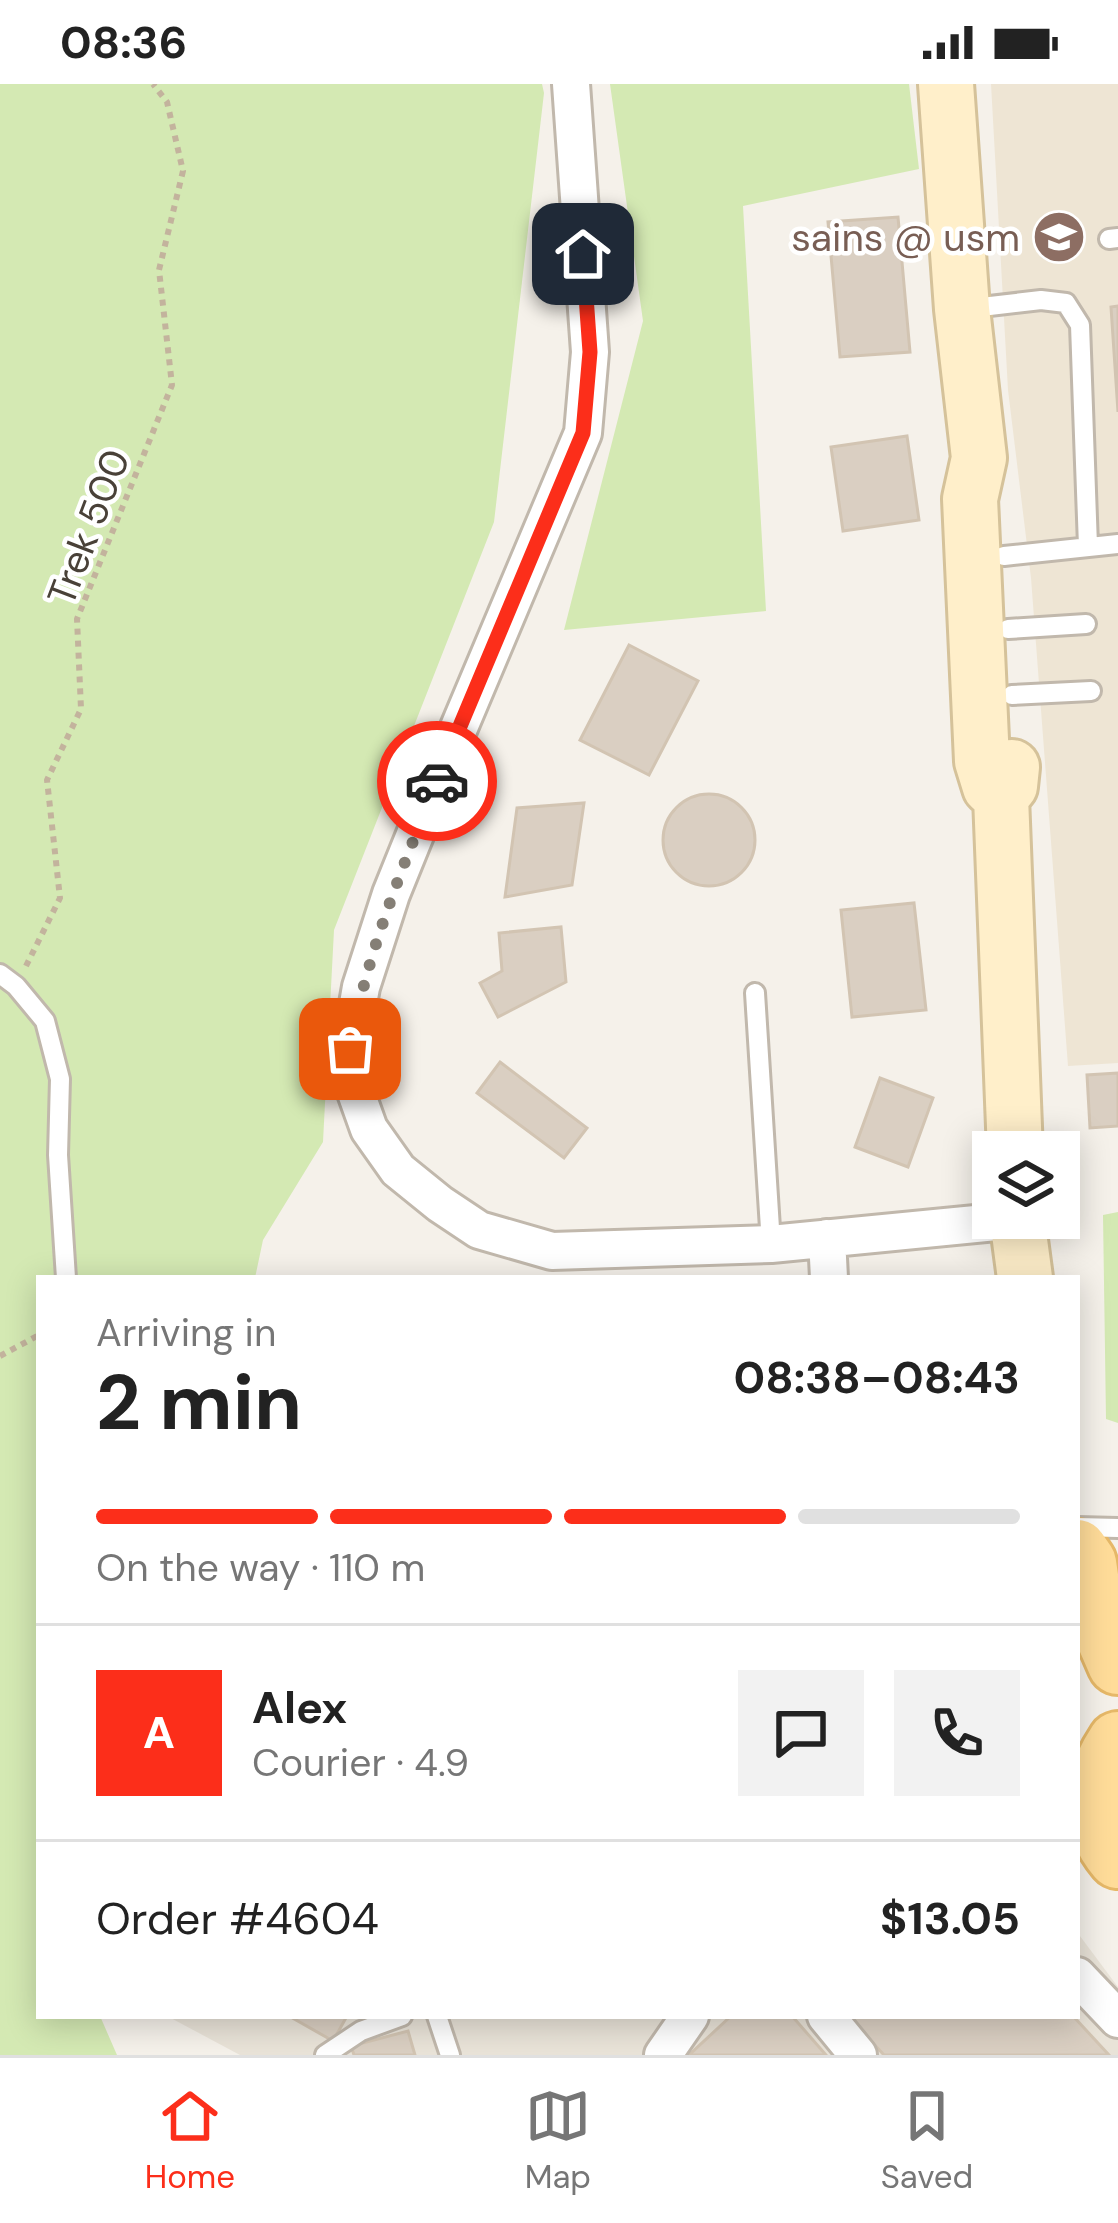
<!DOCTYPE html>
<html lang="en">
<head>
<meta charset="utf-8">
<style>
	body { margin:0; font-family:"DM Sans",sans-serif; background:#f2f2f2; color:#222; height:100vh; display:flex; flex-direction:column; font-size:45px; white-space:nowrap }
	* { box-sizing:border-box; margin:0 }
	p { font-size:39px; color:#767676 }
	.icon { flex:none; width:66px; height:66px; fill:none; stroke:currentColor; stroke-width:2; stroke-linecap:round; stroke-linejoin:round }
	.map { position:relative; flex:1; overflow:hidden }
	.side { position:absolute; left:36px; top:1191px; width:1044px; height:744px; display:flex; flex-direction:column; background:#fff; border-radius:0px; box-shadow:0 6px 30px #0003 }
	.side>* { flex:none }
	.buttons { position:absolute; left:972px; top:1047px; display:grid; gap:24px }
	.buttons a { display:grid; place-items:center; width:108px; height:108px; border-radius:0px; background:#fff; box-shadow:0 6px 30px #0003; font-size:60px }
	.pin { position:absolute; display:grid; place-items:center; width:102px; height:102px; color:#fff; margin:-51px; border-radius:24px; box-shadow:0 6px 18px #0006 }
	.courier { position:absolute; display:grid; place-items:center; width:120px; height:120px; margin:-60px; border:9px solid #fc2e1a; border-radius:50%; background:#fff; color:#222; box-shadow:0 3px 15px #0007 }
	.headline em { font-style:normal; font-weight:700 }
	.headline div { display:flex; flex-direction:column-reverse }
	.headline { display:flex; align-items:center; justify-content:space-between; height:204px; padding:0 60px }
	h1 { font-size:78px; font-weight:700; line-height:90px }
	.bar { display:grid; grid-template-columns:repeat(4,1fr); gap:18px 12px; align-content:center; height:144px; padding:0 60px }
	.bar i { height:15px; border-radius:9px; background:#e0e0e0 }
	.bar .active { background:#fc2e1a }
	.bar p { grid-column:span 4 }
	.line { display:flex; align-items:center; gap:30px; padding:0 60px; border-top:3px solid #e0e0e0 }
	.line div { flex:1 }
	.round { display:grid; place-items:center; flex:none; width:126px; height:126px; border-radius:0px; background:#f2f2f2 }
	.status { display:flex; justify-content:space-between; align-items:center; height:84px; padding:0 60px; background:#fff; direction:ltr }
	.status svg { height:33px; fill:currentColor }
	.dock { display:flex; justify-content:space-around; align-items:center; height:168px; border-top:3px solid #e0e0e0; background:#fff; font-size:33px; color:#767676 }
	.dock a { display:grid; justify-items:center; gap:6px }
	.dock .active { color:#fc2e1a }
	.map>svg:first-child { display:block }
	.residential { fill:#e9e3d8 }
	.education { fill:#eee5d4 }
	.green { fill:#d4e9b3 }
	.building { fill:#dacfc2; stroke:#d2c4b2; stroke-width:3 }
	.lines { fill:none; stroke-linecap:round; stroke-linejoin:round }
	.service-casing { stroke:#c1b8ac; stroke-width:24 }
	.minor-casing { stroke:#c1b8ac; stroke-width:42 }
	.secondary-casing { stroke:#d5c29a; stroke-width:60 }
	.primary-casing { stroke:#e6b868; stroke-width:66 }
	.path { stroke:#c3b39d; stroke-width:6; stroke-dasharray:6 6; stroke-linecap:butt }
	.service { stroke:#fff; stroke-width:18 }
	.minor { stroke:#fff; stroke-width:36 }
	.secondary { stroke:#ffefca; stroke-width:54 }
	.primary { stroke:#ffdc99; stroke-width:60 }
	.done { stroke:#857f76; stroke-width:12; stroke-dasharray:0 21.6 }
	.route { stroke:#fc2e1a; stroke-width:15 }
	.labels { text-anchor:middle; stroke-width:9; stroke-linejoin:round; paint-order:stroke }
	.education-label { font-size:39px; fill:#785e54; stroke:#fff; text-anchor:end }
	.street-label { font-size:39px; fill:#494138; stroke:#fff }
</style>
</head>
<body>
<div class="status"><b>08:36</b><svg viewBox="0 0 49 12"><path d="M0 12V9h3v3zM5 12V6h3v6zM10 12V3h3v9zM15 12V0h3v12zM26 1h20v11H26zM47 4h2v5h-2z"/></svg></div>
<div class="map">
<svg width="1118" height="1971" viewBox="0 0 1118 1971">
	<rect width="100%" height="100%" fill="#f5f1ea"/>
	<!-- residential -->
	<path class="residential" d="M1077,1848l41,55v68h-878l-73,-39h910z"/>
	<!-- education -->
	<path class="education" d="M991,0h127v979l-50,3 -37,-488 -23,-188z"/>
	<!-- green -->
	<path class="green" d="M0,0h542l2,9 -50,429 -160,408 -11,212 -60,98 -8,38h-216v738h61l17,39h-117z
		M610,0h299l10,85 -176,37 23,405 -202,19 79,-309z
		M1118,1128v211l-12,-4 -3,-204z"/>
	<!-- building -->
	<path class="building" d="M898,133l12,135 -70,5 -12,-135z
		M1118,222v106l-7,-105z
		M907,352l12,84 -76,11 -12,-84z
		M629,561l69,36 -49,94 -69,-35z
		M663 756a46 46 0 1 1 92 0a46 46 0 1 1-92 0Z
		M584,719l-12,82 -67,12 12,-89z
		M914,819l12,107 -74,7 -11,-107z
		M561,843l5,55 -68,35 -18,-34 22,-12 -3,-38z
		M500,978l87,66 -23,30 -87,-65z
		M1118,989v53l-28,2 -3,-53z
		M880,994l53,20 -25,69 -53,-20z
		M289,1932h58l-14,25z
		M731,1932h61l34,39h-137z
		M848,1932h225l36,39h-225z
		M408,1947l7,24h-61l-3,-9z"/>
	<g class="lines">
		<!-- service casing -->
		<g class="service-casing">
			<path id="service" d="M1109,155l9,-1
				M964,225l77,-9 25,3 14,22 8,221
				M1004,472l114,-12
				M1008,545l78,-5
				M1012,611l79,-4
				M0,890l16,12 29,35 15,58 -2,76 8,123
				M755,909l16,251
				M1077,1443l41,1
				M437,1932l13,39
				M325,1971l36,-24 41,-15"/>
		</g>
		<!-- minor casing -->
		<g class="minor-casing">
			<path id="minor" d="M571,0l19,268 -7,81 -139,330 -53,131 -30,93 -11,62 4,38 15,42 29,41 42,34 39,26 73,21 219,-7 246,-24
				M827,1154l2,40
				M1077,1892l41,43
				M826,1932l32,39
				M663,1971l27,-39"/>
		</g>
		<!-- secondary casing -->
		<g class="secondary-casing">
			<path id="secondary" d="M946,0l16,225 17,149 -9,41 12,262 8,26 11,10
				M1012,683l-2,19 -9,11 14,355
				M1017,1134l8,60"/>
		</g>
		<!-- primary casing -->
		<g class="primary-casing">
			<path id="primary" d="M1077,1466l9,13 6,41 26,60
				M1118,1658c-26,39 -32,78 0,116"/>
		</g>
		<!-- path -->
		<path class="path" d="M26,882l34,-68 -13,-118 34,-71 -4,-90 95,-234 -13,-115 24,-99 -16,-69 -14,-18
			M0,1272l39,-21"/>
		<!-- service -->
		<use href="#service" class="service"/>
		<!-- minor -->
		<use href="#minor" class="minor"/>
		<!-- secondary -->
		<use href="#secondary" class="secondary"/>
		<!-- primary -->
		<use href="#primary" class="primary"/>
	</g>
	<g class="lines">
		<!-- done -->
		<path class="done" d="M350,965c16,-94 52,-180 87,-268"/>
		<!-- route -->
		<path class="route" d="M437,697l146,-348 7,-81 -7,-98"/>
	</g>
	<!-- icons -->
	<defs>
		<g id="university-disc" transform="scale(2.7)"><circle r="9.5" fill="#8d6e63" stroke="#fff"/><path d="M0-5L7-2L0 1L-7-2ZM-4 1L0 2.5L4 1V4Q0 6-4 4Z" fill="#fff"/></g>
	</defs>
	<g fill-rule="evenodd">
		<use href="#university-disc" x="1059" y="153"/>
	</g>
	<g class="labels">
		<!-- education labels -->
		<g class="education-label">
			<text x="1020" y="167">sains @ usm</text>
		</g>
		<!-- street labels -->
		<g class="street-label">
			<text transform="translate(88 443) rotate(-69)" y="14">Trek 500</text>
		</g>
	</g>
</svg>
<div class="buttons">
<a><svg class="icon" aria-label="layers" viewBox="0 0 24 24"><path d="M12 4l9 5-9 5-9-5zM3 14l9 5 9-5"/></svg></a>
</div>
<div class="pin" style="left:350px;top:965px;background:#ea580c"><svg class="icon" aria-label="bag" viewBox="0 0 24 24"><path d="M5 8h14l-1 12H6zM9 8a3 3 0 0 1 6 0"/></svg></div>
<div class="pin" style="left:583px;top:170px;background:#1f2937"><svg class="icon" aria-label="home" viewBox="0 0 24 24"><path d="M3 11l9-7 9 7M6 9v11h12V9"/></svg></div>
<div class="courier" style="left:437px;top:697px"><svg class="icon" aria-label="car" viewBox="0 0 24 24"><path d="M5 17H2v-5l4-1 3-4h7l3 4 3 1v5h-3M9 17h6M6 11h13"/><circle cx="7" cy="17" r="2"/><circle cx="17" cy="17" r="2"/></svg></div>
<section class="side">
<div class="headline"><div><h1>2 min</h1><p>Arriving in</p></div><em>08:38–08:43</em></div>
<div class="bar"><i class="active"></i><i class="active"></i><i class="active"></i><i></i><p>On the way · 110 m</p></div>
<div class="line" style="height:216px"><b class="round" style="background:#fc2e1a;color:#fff">A</b><div><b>Alex</b><p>Courier · 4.9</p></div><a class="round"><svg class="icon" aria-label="chat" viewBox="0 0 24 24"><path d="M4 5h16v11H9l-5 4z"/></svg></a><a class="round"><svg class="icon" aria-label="phone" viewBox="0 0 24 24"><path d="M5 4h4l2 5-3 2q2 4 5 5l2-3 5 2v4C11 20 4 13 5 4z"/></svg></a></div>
<div class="line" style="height:156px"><div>Order #4604</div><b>$13.05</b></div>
</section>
</div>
<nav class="dock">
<a class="active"><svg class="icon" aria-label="home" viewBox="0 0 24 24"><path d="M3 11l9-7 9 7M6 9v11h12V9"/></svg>Home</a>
<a><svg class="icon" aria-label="map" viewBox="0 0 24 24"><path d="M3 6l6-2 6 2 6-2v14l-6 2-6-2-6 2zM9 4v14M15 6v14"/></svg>Map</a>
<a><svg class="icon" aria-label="saved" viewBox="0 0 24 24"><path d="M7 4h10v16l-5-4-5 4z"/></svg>Saved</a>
</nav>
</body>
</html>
